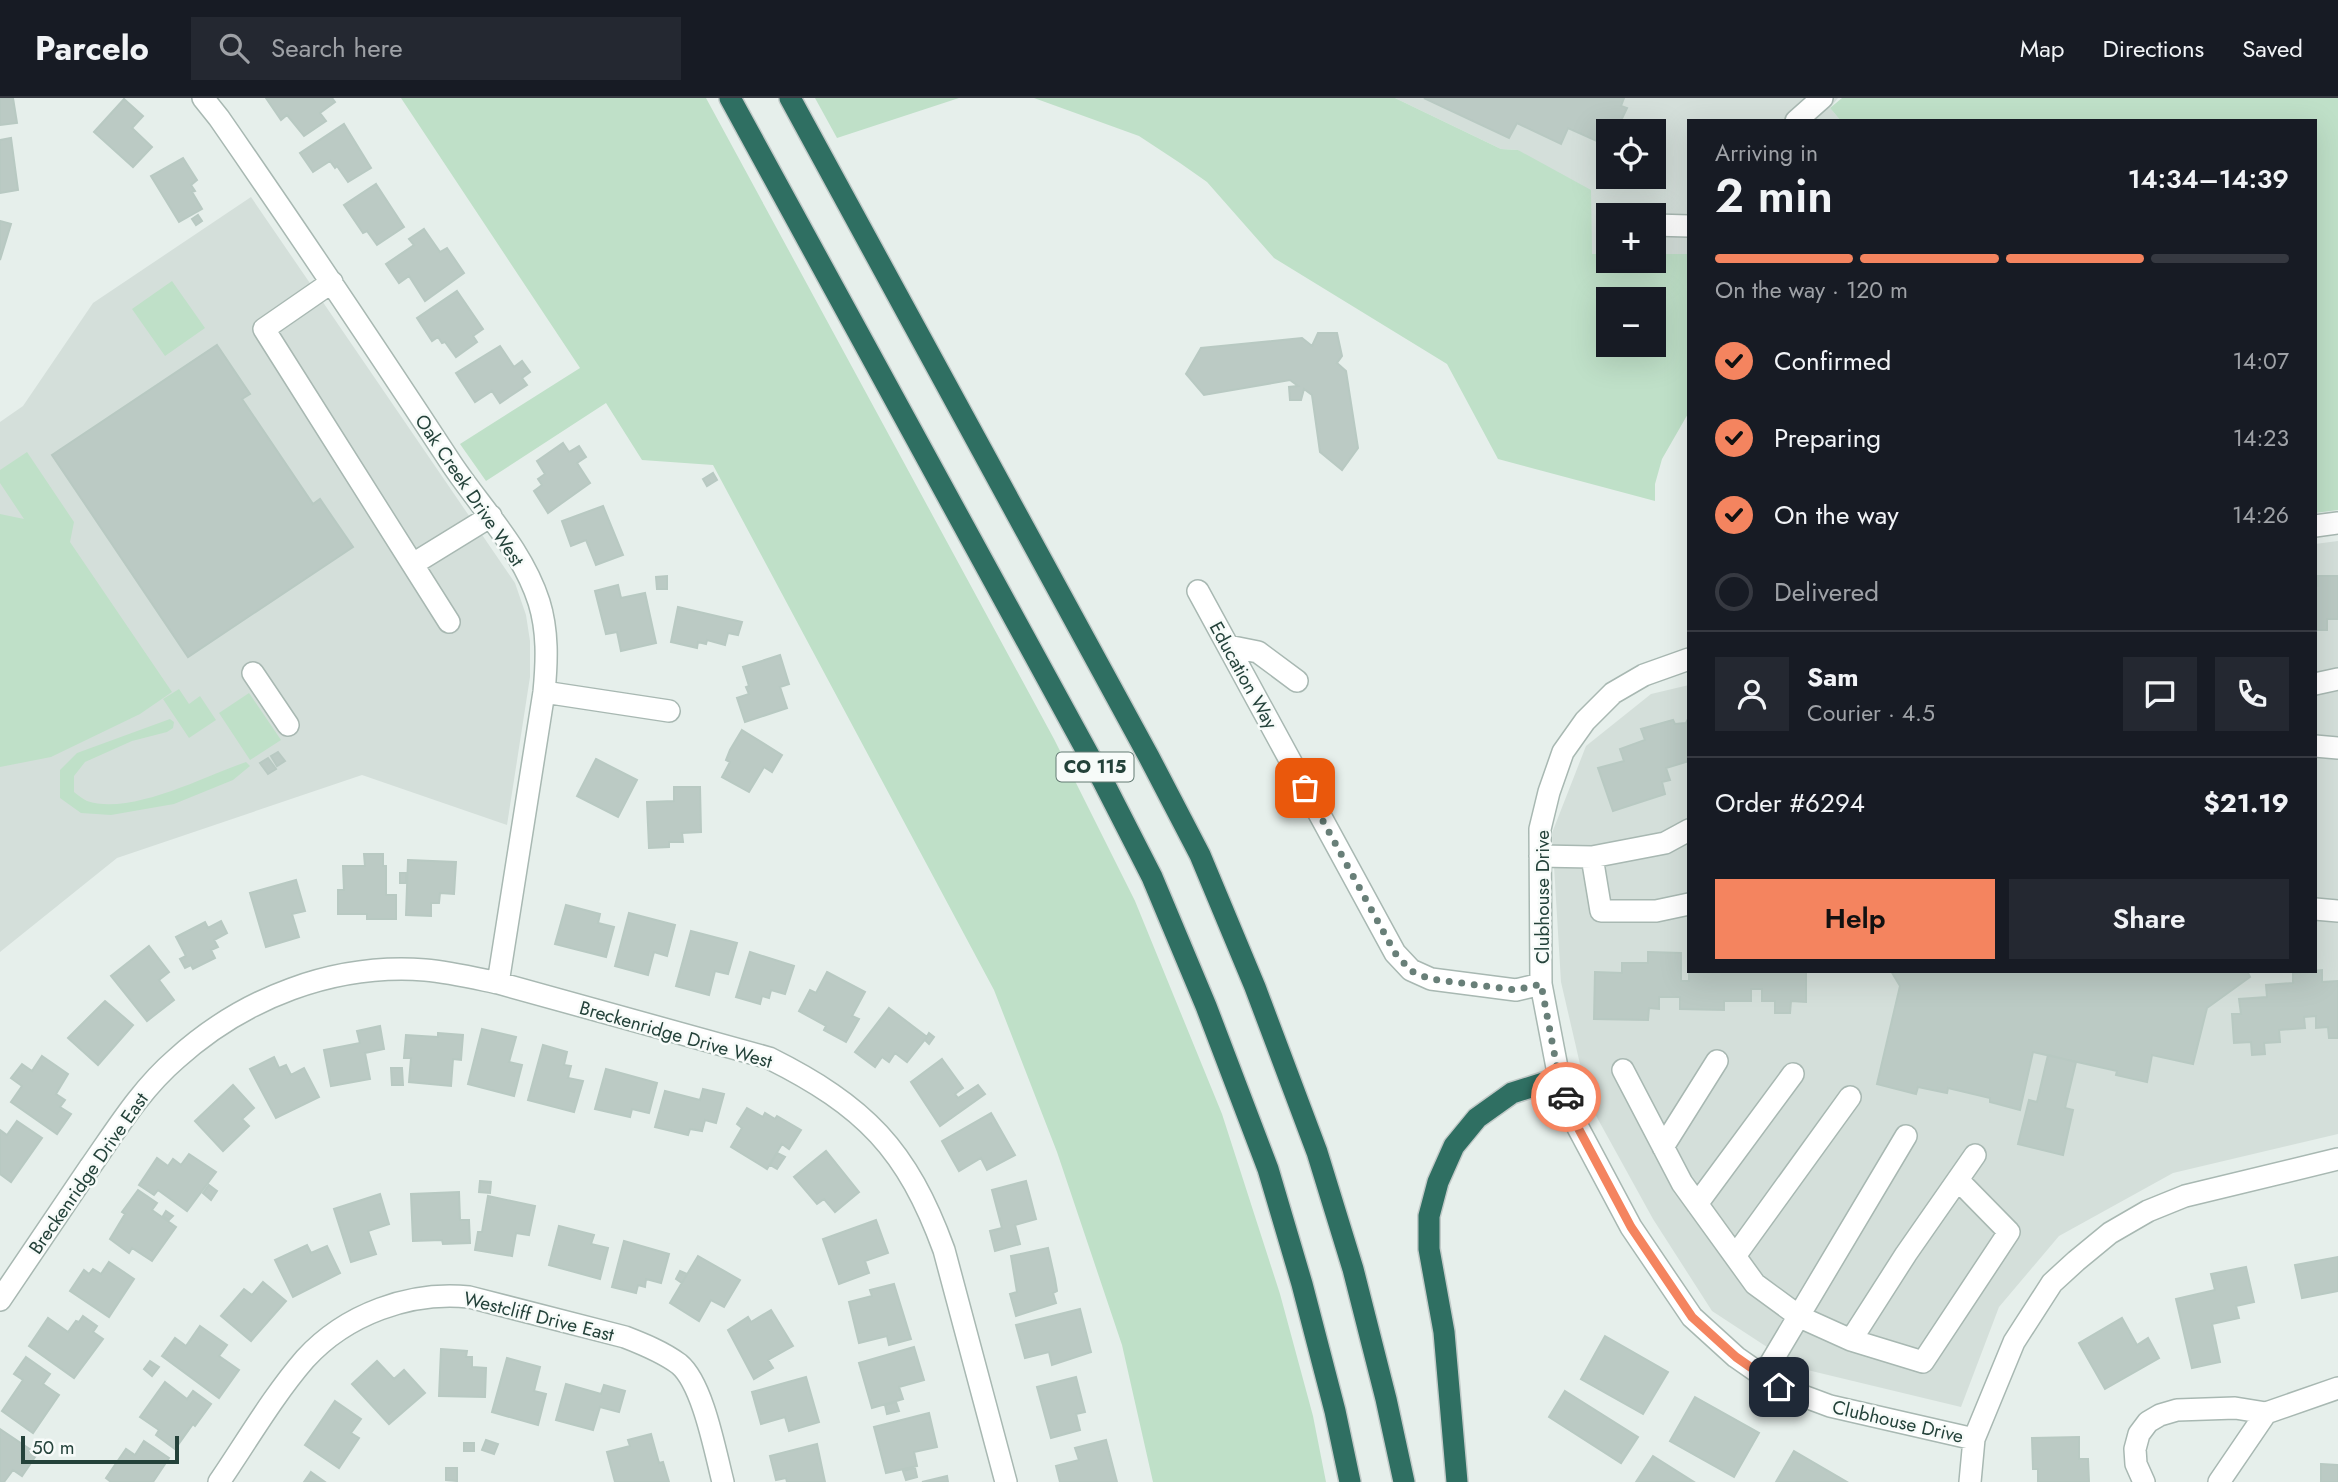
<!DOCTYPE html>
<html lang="en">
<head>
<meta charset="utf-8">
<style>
	body { margin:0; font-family:Jost,sans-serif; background:#242831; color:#f1f3f6; height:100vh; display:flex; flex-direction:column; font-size:26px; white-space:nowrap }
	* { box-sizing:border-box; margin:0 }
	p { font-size:23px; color:#9ea1a6 }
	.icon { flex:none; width:38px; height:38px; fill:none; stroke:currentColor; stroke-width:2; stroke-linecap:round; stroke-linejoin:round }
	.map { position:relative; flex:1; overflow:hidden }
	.drawer { position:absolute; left:1687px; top:21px; width:630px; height:854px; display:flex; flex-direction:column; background:#171b24; border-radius:0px; box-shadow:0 7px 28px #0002 }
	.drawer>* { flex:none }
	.buttons { position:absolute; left:1596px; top:21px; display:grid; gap:14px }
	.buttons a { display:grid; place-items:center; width:70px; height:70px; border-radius:0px; background:#171b24; box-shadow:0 7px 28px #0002; font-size:35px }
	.scale { position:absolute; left:21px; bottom:18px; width:158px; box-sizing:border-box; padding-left:7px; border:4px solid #24423a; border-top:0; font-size:19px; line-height:24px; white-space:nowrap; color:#24423a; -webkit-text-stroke:5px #f7fbf9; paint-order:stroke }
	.pin { position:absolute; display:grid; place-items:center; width:60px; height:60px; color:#fff; margin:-30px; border-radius:14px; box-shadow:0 4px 10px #0006 }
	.courier { position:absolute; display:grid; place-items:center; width:70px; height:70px; margin:-35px; border:5px solid #f4845f; border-radius:50%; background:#fff; color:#222; box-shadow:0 2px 9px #0007 }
	.head em { font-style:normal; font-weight:600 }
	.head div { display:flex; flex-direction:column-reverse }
	.head { display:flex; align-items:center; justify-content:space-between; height:119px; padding:0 28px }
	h1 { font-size:46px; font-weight:600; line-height:52px }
	.bar { display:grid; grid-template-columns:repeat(4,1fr); gap:10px 7px; align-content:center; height:84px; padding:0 28px }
	.bar i { height:9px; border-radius:5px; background:#363941 }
	.bar .active { background:#f4845f }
	.bar p { grid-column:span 4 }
	.line { display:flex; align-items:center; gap:18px; padding:0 28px; border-top:2px solid #363941 }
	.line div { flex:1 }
	.round { display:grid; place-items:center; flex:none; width:74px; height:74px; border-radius:0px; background:#242831 }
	ol { padding:0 28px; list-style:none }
	li { display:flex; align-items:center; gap:21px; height:77px }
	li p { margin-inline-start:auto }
	li .icon { padding:7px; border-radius:50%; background:#f4845f; color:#111; stroke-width:4 }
	li:last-child { color:#9ea1a6 }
	li i { width:38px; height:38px; border:4px solid #363941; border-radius:50% }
	.cta { display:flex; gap:14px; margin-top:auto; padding:14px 28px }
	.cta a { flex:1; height:80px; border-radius:0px; background:#f4845f; color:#111; font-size:28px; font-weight:600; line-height:80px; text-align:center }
	.cta a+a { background:#242831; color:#f1f3f6 }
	header { display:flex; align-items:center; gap:42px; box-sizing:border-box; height:98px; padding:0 35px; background:#171b24; border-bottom:2px solid #363941 }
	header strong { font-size:33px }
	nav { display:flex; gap:38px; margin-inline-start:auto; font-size:24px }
	.search { width:490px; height:63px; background:#242831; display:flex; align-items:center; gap:18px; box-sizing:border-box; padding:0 24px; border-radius:0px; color:#9ea1a6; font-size:26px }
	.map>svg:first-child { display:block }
	.built { fill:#d4dfda; fill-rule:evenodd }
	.green { fill:#bfe0c8; fill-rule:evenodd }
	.building { fill:#bbcac4; stroke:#b8c9c2; stroke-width:2 }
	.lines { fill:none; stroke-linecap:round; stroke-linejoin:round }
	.minor-casing { stroke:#a8b8b2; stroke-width:24 }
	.highway-casing { stroke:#c2cac8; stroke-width:24 }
	.minor { stroke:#fff; stroke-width:21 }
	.highway { stroke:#2f6f62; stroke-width:21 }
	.done { stroke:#687f78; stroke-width:7; stroke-dasharray:0 12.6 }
	.route { stroke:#f4845f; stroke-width:9 }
	.labels { text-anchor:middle; stroke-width:5; stroke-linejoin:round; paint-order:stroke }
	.shield { fill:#f7fbf9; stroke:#637a73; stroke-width:2 }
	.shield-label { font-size:18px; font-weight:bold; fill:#24423a }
	.street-label { font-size:19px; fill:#24423a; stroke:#f7fbf9 }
</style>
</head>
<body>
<header>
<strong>Parcelo</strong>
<div class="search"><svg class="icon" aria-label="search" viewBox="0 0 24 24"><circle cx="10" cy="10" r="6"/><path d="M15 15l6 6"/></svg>Search here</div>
<nav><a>Map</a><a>Directions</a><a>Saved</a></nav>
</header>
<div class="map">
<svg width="2338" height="1384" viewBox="0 0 2338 1384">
	<rect width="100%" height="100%" fill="#e6efeb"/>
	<!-- built -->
	<path class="built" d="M1395,0h443l-8,10 11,13h-152v133h-35v-39h-46v39h-16l-74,-104 -17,-1zM1608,33h46v46h-46z
		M251,99l264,386 11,32 4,26v36l-23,148 -145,-50 -245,83 -117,94v-530l23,-16 70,-103z
		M2338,443v593l-165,39 -114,63 -60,71 -38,100 -162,-39 -87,-57 -59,-92 -64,-116 -28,-121 -9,-149 34,-87 65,-52 38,-9v286h626v-427z"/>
	<!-- green -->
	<path class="green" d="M401,0h305l348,641 81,162 87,213 58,180 33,122 13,66h-173l-31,-137 -65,-193 -63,-162 -281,-525 -71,-5 -36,-57 -120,78 -26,-37 120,-76z
		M815,0h144l-122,40z
		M1034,0h361l106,51 17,1 73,40 1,64h16v7h46v-7h35v158l-27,47 -7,25v17l-157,-42 -51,-95 -173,-106 -67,-76 -27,-19 -41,-27zM1608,201h46v46h-46z
		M1842,0h496v412l-23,3v-392h-474l-11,-13z
		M172,183l33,47 -40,28 -33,-47z
		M27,354l47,70 -4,20 102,150 -32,22 -89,43 -51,10v-253l24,5 -24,-36v-13z
		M179,591l10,15 11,-8 16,24 -27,18 -26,-39z
		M249,595l32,47 -31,20 -31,-47z
		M170,621l4,3 -1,6 -6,4 -35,9 -47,21 -11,14v16c4,3 9,7 13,9 43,15 118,-25 159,-39l4,4 -17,14 -59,24 -63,11 -30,-2 -21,-15v-28l17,-17z"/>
	<!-- building -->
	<path class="building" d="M0,0h13l4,25 -17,2z
		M266,0h66l3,4 -15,11 6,8 -22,15 -17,-21 -6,5z
		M1424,0h200l-3,8 6,2 -11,23h-8v15l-40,-18 -7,16 -44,-21 -8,15z
		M124,1l19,17 -11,12 20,19 -19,20 -39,-35z
		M344,26l27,44 -23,14 -11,-16 -2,2 -5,-7 -17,11 -13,-19z
		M11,40l7,52 -18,3v-53z
		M183,60l14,22 -6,5 4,6 -3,1 10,17 -23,13 -28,-46z
		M376,86l28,43 -27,18 -10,-14 -4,2 -19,-28z
		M198,117l4,6 -6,4 -4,-6z
		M0,123l11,3 -11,36z
		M424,131l16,23 7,-4 17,25 -39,28 -16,-25 -10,7 -13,-19 28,-19 -5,-6z
		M457,193l26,38 -10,7 4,6 -21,15 -11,-15 -3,1 -4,-6 -6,4 -15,-23z
		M1318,235h19l5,23 -5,7 9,8 12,77 -16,22 -22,-18 -8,-57 -8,-6 -3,11h-11l-1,-13 9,-1 -8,-6 -86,15 -18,-21 15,-26 101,-10 10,8z
		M217,247l33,49 -8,5 71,105 7,-5 33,48 -165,110 -136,-202z
		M500,248l14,21 8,-6 8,11 -8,6 5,7 -27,18 -8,-12 -17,11 -19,-29z
		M563,345l6,9 10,-6 7,11 -9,6 13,20 -42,30 -14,-22 8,-6 -4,-6 7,-5 -8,-13z
		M713,375l4,7 -10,6 -4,-7z
		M603,408l20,49 -27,10 -10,-25 -15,6 -9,-25z
		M667,478v13h-10l-1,-12z
		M2318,478h20v43h-11v11h-12v-44h3z
		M618,487l3,13 24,-5 11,50 -35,8 -4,-19 -11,2 -11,-43z
		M678,509l64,15 -4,13 -10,-2 -3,12 -18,-5 -1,4 -8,-2 -1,6 -26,-6z
		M780,557l9,29 -9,3 7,21 -42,14 -8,-24 12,-4 -3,-7 3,-1 -6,-19z
		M1689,619v44l-23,7 4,12 -8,2 3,12 -52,17 -15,-43 26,-7 -4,-12 25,-9 -4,-11 32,-9 2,4 11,-1z
		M742,632l40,25 -10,17 -8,-5 -15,25 -27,-15 8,-15 -4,-2 4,-10z
		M278,654l7,9 -8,5 -6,-10z
		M268,660l8,11 -8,5 -8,-11z
		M596,661l41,21 -19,37 -41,-21z
		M674,689h26l1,45 -19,1 1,9h-14v5l-20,1 -2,-46 27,-1z
		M364,756h19v12h3v29h10v24h-29v-5h-29v-24h6l-1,-24h22z
		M408,762l48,2 -2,32 -14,-1 -1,10h-8v13l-25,-1z
		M400,775h6v10h-6z
		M296,782l9,31 -13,3 7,23 -33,10 -16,-54z
		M566,807l34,9 -2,9 16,4 -8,30 -51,-13z
		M629,815l46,12 -8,31 -13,-4 -6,23 -33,-9z
		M221,823l6,12 -13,7 4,7 -7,3 4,8 -22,11 -2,-4 -6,3 -5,-9 6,-3 -10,-19 29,-15 3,6z
		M691,833l46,12 -9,31 -13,-3 -6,24 -33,-9z
		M149,848l20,26 -10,8 15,20 -27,21 -36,-45z
		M750,854l44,14 -9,28 -14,-4 -2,8 -7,-2 -2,8 -24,-7z
		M1648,854l33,1v28h8v-11l117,1v31l-15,-1 -1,12h-15v-12h-13v-12h-11v12h-27v9l-44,-1v-12h-21v12l-10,-1 -1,12 -54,-1 1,-47 27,1v-10h26z
		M2322,872v12l16,-1v57h-9l-1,-11 -12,1v-12l-12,1 1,11 -26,2 1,12 -16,1 1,11 -13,1 -1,-13 -17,1 -2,-29h9l-2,-15 28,-2 -1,-12 27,-2v-10z
		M1891,873h356l3,6 -43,31 -14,56 -41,-9 -5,27 -31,-7 1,-4 -84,-19 -13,58 -30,-8v-4l-42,-10 -1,5 -29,-6 -2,7 -39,-10 23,-98z
		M827,874l38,20 -13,24 7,3 -13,23 -22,-12 2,-4 -27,-15 11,-21 6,3z
		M105,903l28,24 -35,40 -30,-27z
		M889,910l38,29 -20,25 -12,-9 -6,9 -7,-5 -7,10 -20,-15z
		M380,928l4,23 -19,4 5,26 -39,7 -7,-36 36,-7 -3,-12z
		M482,931l34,8 -7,25 13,3 -8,31 -46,-12z
		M438,935l25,2 -2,25 -8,-1 -2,27 -42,-4 2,-24h-7l2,-23 32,2z
		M929,935l5,4 -5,7 -4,-4z
		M543,947l24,7 -3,13 7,1 -3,12 15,3 -9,31 -46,-12z
		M2048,957l28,7 -11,46 8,2 -10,45 -45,-11 11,-44 8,2z
		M42,958l26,18 -12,20 9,6 -5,7 11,7 -14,20 -46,-32 11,-16 -11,-8 11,-14 10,7z
		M274,959l5,11 7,-3 5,10 13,-7 15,29 -43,21 -26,-49z
		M942,961l21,29 -8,6 3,4 20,-13 7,9 -45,32 -29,-44z
		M391,970h11l1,17h-11z
		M606,971l51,14 -8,30 -17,-4 -2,8 -35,-8z
		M233,987l21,23 -12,11 7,7 -26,25 -28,-30z
		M703,991l21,5 -8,29 -11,-3 -3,11 -12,-2 -2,6 -33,-8 10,-36 35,9z
		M747,1010l16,9 2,-4 10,6 2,-3 24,14 -12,19 -7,-5 -15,25 -36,-22 11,-19 -5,-4z
		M991,1015l24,42 -28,15 -6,-12 -22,13 -17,-30z
		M17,1023l25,17 -31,44 -11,-8v-44l7,5z
		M826,1053l33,41 -24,20 -11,-13 -7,5 -23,-27z
		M777,1055l8,4 -8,12 -7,-4z
		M189,1056l27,18 -29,39 -29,-21 -4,5 -15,-10 18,-27 11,8 5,-7 8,6z
		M480,1083l11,1 -1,11 -11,-1z
		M1026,1083l10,38 -21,6 5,19 -25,7 -5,-20 12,-3 -10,-38z
		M209,1087l8,6 -6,9 -8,-7z
		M138,1092l19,13 -5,7 24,17 -24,34 -20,-13 -3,5 -19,-14 15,-25 -3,-2z
		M459,1094l1,28h9l1,23 -27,1 -1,-4 -29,1 -2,-47z
		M380,1096l9,30 -21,7 8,23 -25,8 -17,-53z
		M488,1098l47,10 -6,29 -13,-2 -4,23 -37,-6 3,-18h4z
		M166,1113l7,5 -4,4 -6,-4z
		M876,1122l12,33 -23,8 4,12 -30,11 -16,-45z
		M559,1128l35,9 -3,9 17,4 -8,31 -51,-14z
		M624,1143l45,13 -8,29 -15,-4 -1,8 -7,-2 -2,8 -24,-6z
		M307,1147l4,8 16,-7 13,27 -47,24 -18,-37z
		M1048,1150l7,31 2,12 -4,2 3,10 -40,13 -6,-22 7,-2 -6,-36z
		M698,1158l42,24 -16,27 -13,-7 -12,21 -29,-18z
		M2338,1159v34l-36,7 -7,-33z
		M109,1164l25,17 -25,38 -39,-26 14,-21 5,4 4,-5 8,5z
		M2246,1169l8,35 -18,4 3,12 -27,6 8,38 -28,6 -16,-69 39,-9 -4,-16z
		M680,1173l7,3 -5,9 -6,-4z
		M263,1184l23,19 -35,40 -30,-25 23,-27 8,6z
		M894,1186l17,55 -22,6 -2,-9 -28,7 -10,-41 23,-6 -2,-6z
		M1080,1211l11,43 -39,13 -3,-13 -24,6 -9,-33z
		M771,1212l22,36 -25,14 5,8 -19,11 -26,-49 20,-13 3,5z
		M83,1218l14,10 -4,6 10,7 -29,39 -45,-32 19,-28 20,14 8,-11 3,1z
		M2122,1220l15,27 11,-7 11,20 -54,31 -26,-46z
		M200,1228l27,19 -8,11 20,14 -20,28 -57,-42 13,-18 11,8z
		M1605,1238l63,36 -25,42 -62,-35z
		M914,1249l10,33 -25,7 4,12 -31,9 -13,-45z
		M441,1251l26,2 -1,6h6v10l14,1 -1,29 -46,-1z
		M26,1259l24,17 -7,10 16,11 -26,38 -31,-22 21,-31 -9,-6z
		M507,1260l33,9 -6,24 12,3 -8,31 -46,-13z
		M150,1263l9,6 -7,9 -8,-7z
		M377,1263l17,18 10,-9 21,23 -36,31 -37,-40z
		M806,1279l13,45 -30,9 -4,-14 -24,7 -9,-32z
		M1076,1279l9,35 -9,2 4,16 -29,8 -14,-51z
		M165,1284l22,17 6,-8 18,13 -16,22 -2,-2 -18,25 -19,-14 3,-5 -19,-13z
		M566,1286l35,10 3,-9 21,6 -6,21 -19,-5 -7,23 -37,-10z
		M1565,1293l73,46 -17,26 -72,-46z
		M1695,1299l64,36 -25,44 -64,-36z
		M335,1303l26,18 -10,14 8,5 -20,30 -34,-23z
		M896,1304l3,9 -12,3 -2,-9z
		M929,1315l8,34 -23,5 3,14 -31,7 -12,-46z
		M0,1331l37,25 -15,22 -9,-6 -9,12h-4z
		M651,1336l8,29 4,-1 6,20h-54l-8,-30 23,-6 -2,-6z
		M2079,1339v22h9l1,23h-51v-13h-5l-1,-31z
		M486,1342l12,4 -4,10 -12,-4z
		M1106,1342l11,42h-57l-4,-16 23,-6 -4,-12z
		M144,1343l25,17 -16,24h-42l-5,-4 20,-29 9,6z
		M464,1345h10v8h-10z
		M817,1346l8,38h-38l-1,-4 -10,2 -6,-24z
		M1794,1353l53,31h-71z
		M1653,1358l41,26h-58z
		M2321,1366l17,1v17h-17z
		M446,1370h11v13l-11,-1z
		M915,1370l2,9 -11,3 -3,-9z
		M311,1374l14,10h-21z
		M947,1378l1,6h-26z"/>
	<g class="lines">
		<!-- minor casing -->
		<g class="minor-casing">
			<path id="minor" d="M203,0l16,20c79,114 156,229 232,345 30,45 71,86 88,139 9,29 8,59 5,90l-46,291
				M1796,23l26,-23
				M1654,127l35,1
				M332,184l-68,47 185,293
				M2315,428l23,-3
				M413,466l78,-48
				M1198,493l197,362 16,17 20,9 85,11 25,-6
				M1228,548l30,6 39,29
				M1689,561l-45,16 -31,18 -28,28 -22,31 -14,40 -9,37 1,155 18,94 16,44 56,105 61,90 44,40 43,30 51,19 144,33
				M253,575l35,52
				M2315,586l23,-5
				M544,594l125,19
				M2315,648l23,2
				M1540,758l52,1 73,-14 24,-13
				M1592,759l9,54h55l33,-7
				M2315,811l23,2
				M1623,972l59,113 73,101 45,33 51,23 72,22 86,-130 -51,-52
				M1663,1049l54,-86
				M1697,1106l96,-130
				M1735,1158l115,-159
				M0,1202c30,-45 60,-89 90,-133 26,-37 51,-78 86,-108 67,-61 158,-96 249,-89 24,2 49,8 73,13l271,75c96,48 138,91 175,192l62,232
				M1851,1242l55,-86 69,-99
				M1763,1278l143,-240
				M219,1384c28,-41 54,-86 86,-123 41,-45 105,-68 164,-62l156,40c18,7 38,15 54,27 24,20 36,87 44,118
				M1970,1384l4,-43 40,-97 38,-59 24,-22 34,-28 38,-22 37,-15 153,-37
				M2144,1384l-8,-18 -1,-15 4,-15 9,-12 12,-7 17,-5 58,-2 31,5 72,-25
				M2219,1384l47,-69"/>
		</g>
		<!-- highway casing -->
		<g class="highway-casing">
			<path id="highway" d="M730,0l373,683 49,96 54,129 62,163 34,115 33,127 15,71
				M790,0l359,659 51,98 55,132 62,165 36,117 33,130 18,83
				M1457,1384l-13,-150 -15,-83v-33l9,-34 16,-36 23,-28 35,-25 47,-15"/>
		</g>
		<!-- minor -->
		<use href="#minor" class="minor"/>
		<!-- highway -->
		<use href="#highway" class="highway"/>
	</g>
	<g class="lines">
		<!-- done -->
		<path class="done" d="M1305,690l90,165 16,18 19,8 86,11 25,-6 18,94 7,19"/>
		<!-- route -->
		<path class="route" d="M1566,999l9,25 56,105 61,90 44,40 43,30"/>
	</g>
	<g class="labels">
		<!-- shield labels -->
		<rect class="shield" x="1056.5" y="654.5" width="77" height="29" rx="5"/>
		<g class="shield-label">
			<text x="1095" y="675">CO 115</text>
		</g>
		<!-- street labels -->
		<g class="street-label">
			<text transform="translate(470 392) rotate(56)" y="7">Oak Creek Drive West</text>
			<text transform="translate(1244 577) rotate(61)" y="7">Education Way</text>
			<text transform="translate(1542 799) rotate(-90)" y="7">Clubhouse Drive</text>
			<text transform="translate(676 936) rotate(16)" y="7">Breckenridge Drive West</text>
			<text transform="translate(88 1075) rotate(-55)" y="7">Breckenridge Drive East</text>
			<text transform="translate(539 1218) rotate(14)" y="7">Westcliff Drive East</text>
			<text transform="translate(1898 1323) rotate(13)" y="7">Clubhouse Drive</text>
		</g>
	</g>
</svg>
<div class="buttons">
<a><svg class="icon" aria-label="locate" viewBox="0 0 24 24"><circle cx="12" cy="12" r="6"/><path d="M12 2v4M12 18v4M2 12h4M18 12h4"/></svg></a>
<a>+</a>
<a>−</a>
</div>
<div class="scale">50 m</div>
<div class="pin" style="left:1305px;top:690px;background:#ea580c"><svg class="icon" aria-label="bag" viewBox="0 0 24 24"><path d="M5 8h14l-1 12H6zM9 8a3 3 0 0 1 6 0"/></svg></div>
<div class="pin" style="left:1779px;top:1289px;background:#1f2937"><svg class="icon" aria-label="home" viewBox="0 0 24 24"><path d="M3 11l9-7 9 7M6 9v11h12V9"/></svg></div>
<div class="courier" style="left:1566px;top:999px"><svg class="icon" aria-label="car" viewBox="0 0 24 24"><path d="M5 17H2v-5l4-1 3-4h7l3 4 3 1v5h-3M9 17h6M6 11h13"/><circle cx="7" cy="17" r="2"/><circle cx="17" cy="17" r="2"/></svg></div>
<section class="drawer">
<div class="head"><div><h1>2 min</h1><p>Arriving in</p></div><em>14:34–14:39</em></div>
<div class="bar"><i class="active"></i><i class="active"></i><i class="active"></i><i></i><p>On the way · 120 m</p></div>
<ol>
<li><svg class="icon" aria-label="check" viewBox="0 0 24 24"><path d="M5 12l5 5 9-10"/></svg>Confirmed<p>14:07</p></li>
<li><svg class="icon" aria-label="check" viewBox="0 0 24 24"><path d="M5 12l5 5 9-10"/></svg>Preparing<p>14:23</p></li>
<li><svg class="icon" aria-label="check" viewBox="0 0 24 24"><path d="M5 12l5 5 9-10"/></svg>On the way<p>14:26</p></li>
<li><i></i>Delivered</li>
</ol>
<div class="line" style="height:126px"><a class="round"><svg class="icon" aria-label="person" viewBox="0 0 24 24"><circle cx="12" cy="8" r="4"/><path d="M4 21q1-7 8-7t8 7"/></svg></a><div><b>Sam</b><p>Courier · 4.5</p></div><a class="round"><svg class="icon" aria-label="chat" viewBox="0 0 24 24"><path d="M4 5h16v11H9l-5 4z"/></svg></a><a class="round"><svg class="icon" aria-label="phone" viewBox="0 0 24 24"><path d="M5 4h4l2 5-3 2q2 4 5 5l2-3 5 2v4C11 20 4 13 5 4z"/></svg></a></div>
<div class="line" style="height:91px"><div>Order #6294</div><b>$21.19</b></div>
<div class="cta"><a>Help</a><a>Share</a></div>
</section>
</div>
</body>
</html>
